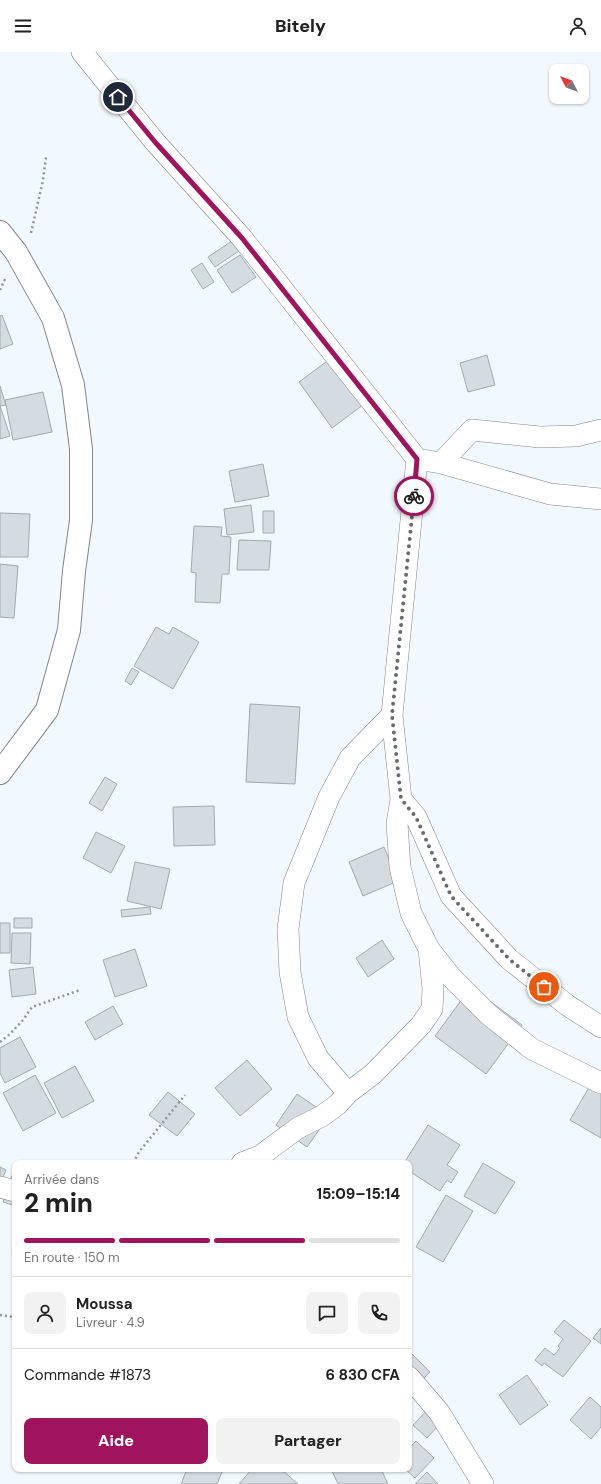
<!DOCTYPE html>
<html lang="fr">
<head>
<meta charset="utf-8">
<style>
	body { margin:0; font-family:"DM Sans",sans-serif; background:#f2f2f2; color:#222; height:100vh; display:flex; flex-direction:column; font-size:15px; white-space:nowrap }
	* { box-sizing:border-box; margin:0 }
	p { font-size:13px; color:#767676 }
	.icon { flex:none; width:22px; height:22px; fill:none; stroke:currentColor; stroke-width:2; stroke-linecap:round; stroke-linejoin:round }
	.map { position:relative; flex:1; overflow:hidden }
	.drawer { position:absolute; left:12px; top:1108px; width:400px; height:312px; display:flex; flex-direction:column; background:#fff; border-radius:8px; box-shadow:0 1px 3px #0004 }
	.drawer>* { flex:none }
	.needle { width:26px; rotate:311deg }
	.tools { position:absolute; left:549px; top:12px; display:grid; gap:8px }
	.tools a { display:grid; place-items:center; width:40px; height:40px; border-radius:8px; background:#fff; box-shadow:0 1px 3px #0004; font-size:20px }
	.pin { position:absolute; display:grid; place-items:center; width:34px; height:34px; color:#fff; margin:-17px; border:2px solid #fff; border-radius:50%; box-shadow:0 1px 4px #0007 }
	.courier { position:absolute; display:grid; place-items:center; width:40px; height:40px; margin:-20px; border:3px solid #a0135d; border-radius:50%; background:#fff; color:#222; box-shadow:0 1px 5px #0007 }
	.summary em { font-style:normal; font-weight:800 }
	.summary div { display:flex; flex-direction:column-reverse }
	.summary { display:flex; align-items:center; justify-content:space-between; height:68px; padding:0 12px }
	h1 { font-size:26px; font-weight:800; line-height:30px }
	.bar { display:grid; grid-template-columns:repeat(4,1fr); gap:6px 4px; align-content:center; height:48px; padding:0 12px }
	.bar i { height:5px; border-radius:3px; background:#e0e0e0 }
	.bar .current { background:#a0135d }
	.bar p { grid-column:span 4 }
	.line { display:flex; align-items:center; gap:10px; padding:0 12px; border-top:1px solid #e0e0e0 }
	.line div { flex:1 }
	.round { display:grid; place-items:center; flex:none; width:42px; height:42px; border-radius:8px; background:#f2f2f2 }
	.button { display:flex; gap:8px; margin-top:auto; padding:8px 12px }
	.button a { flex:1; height:46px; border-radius:8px; background:#a0135d; color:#fff; font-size:16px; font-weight:800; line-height:46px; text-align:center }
	.button a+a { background:#f2f2f2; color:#222 }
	header { display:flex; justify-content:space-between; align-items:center; height:52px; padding:0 12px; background:#fff; font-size:18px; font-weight:800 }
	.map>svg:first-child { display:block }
	.building { fill:#d4dbe1; stroke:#a2a9af }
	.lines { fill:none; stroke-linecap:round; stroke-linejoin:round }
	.street-casing { stroke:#80868b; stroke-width:22 }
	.secondary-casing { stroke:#80868b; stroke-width:24 }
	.path { stroke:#909599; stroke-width:2.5; stroke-dasharray:2 3; stroke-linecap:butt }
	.street { stroke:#fff; stroke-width:21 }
	.secondary { stroke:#fff; stroke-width:22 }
	.done { stroke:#686c70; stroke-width:4; stroke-dasharray:0 7.2 }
	.route { stroke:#a0135d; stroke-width:5 }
</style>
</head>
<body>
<header><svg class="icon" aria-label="menu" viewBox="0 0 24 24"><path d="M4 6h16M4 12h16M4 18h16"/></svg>Bitely<svg class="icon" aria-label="person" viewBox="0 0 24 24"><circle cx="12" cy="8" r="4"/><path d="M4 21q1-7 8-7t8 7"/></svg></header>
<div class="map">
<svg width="601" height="1432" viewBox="0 0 601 1432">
	<rect width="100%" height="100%" fill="#f1f8fe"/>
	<!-- building -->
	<path class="building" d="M232,189l7,10 -24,16 -7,-10z
		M240,203l16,22 -24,16 -15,-23z
		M202,211l12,19 -11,7 -12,-19z
		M2,263l11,29 -13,5v-33z
		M487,303l8,30 -27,7 -8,-29z
		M334,304l33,46 -35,26 -33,-46z
		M0,334l6,19 -6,1 10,30 -10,3z
		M43,340l9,40 -39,8 -8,-40z
		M263,412l6,32 -34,6 -6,-31z
		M251,453l3,27 -27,3 -3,-26z
		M263,459h11v22h-11z
		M0,461l30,1 -2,43h-28z
		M194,474l28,1 -1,9 10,1 -2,37h-7l-2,29 -25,-1 1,-29 -5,-1z
		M239,488l32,1 -2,29h-32z
		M0,512l18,2 -4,52 -14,-1z
		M156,575l13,7 4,-7 26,15 -26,47 -39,-23z
		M132,616l7,4 -8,13 -6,-4z
		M250,652l50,3 -5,77 -49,-2z
		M105,725l12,7 -15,27 -13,-8z
		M214,754l1,39 -41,1 -1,-39z
		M96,780l29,14 -14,27 -28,-15z
		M384,795l14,34 -35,15 -14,-34z
		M135,810l35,7 -9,40 -34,-8z
		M150,855l1,7 -29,3 -1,-7z
		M14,866h18v10h-18z
		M0,871h10v30h-10z
		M12,881h19l-1,31 -19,-1z
		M382,888l12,19 -26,18 -12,-19z
		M135,897l12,37 -32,11 -12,-37z
		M33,915l3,27 -24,3 -3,-27z
		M471,935l51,38 -36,49 -51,-38z
		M113,954l10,18 -28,16 -10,-18z
		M20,985l16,30 -31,16 -5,-10v-25z
		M247,1008l25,29 -32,27 -25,-28z
		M75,1014l19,35 -32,17 -18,-35z
		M35,1023l21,38 -33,18 -20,-38z
		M591,1032l10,6v48l-31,-18z
		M168,1040l27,22 -18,22 -28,-21z
		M297,1042l32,22 -22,31 -31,-22z
		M428,1073l32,20 -13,20 11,7 -7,11 -4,-3 -7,11 -31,-20v-8h-5z
		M483,1111l32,19 -20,32 -31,-18z
		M0,1115l6,3 -6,14z
		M13,1121l2,1v32l-12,-4z
		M446,1143l27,16 -30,51 -27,-15z
		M15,1191v11l-3,-1z
		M564,1268l27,21 -28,36 -19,-14 -2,3 -7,-6 10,-12 9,7 6,-7 -2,-2 5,-7 -9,-7z
		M601,1276v16l-8,-6z
		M409,1299l21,21 -21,21z
		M527,1323l21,30 -28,20 -21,-30z
		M590,1345l11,10v20l-10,12 -21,-19z
		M438,1347l13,13 -24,26 -14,-13z
		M416,1389l18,17 -19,20 -10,-9h4v-21z
		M187,1417h29l6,3 -5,12h-36z
		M252,1417h29l17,15h-59z
		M331,1417h50l7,15h-50z
		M427,1420l11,12h-23z"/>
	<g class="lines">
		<!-- street casing -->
		<g class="street-casing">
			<path id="street" d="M82,0l73,90 87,96 175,221 24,4 109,31 51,5
				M417,407l-25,256 9,84 15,18 35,79 58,63 58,46 34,22
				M441,411l31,-33 68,7 36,-1 25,-6
				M401,747l-4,25 3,43 11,46 18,36 22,28 37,37 44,35 69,34
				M348,1041l-30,-35 -20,-41 -8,-45 -2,-43 6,-46 35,-86 21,-39 42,-43
				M242,1111l18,-7 38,-28 24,-12 15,-11 11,-12 25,-19 48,-49 11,-16 1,-20 -4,-40
				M0,1135l15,4
				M409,1325l30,35 44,72"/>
		</g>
		<!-- secondary casing -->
		<g class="secondary-casing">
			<path id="secondary" d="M0,180l16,20 37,66 20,67 8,64v71l-7,51 -5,59 -22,80 -47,63"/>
		</g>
		<!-- path -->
		<path class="path" d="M31,181l12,-53 3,-23
			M0,238l5,-11
			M0,990l10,-8 13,-14 9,-13 48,-17
			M133,1111l6,-11 46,-57
			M0,1263l13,2 2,6"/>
		<!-- street -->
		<use href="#street" class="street"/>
		<!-- secondary -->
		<use href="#secondary" class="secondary"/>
	</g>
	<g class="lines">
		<!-- done -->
		<path class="done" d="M414,444l-22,219 9,84 15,18 35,79 58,63 35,28"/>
		<!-- route -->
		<path class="route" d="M118,45l37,45 87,96 175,221 -3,37"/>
	</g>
</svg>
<div class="tools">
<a><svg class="needle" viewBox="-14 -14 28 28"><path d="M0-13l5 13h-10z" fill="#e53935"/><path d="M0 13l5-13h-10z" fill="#767676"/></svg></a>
</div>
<div class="pin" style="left:544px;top:935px;background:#ea580c"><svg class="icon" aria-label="bag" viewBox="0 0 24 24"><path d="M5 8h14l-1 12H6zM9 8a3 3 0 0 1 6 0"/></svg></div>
<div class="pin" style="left:118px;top:45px;background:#1f2937"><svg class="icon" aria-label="home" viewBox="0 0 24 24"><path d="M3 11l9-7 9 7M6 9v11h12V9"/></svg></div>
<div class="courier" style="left:414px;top:444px"><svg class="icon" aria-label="bike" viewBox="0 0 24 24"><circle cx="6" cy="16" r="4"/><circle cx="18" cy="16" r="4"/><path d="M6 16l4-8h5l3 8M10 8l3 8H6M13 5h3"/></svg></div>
<section class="drawer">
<div class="summary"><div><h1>2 min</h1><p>Arrivée dans</p></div><em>15:09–15:14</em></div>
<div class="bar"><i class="current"></i><i class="current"></i><i class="current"></i><i></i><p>En route · 150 m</p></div>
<div class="line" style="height:72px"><a class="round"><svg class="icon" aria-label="person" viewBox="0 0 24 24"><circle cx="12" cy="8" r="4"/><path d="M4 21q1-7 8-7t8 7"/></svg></a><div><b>Moussa</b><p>Livreur · 4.9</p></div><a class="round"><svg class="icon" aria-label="chat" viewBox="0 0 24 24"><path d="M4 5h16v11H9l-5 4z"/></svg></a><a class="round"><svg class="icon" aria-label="phone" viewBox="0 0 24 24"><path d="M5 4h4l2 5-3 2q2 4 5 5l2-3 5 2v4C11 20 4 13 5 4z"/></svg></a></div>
<div class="line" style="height:52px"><div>Commande #1873</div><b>6 830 CFA</b></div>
<div class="button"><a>Aide</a><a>Partager</a></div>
</section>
</div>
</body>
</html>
